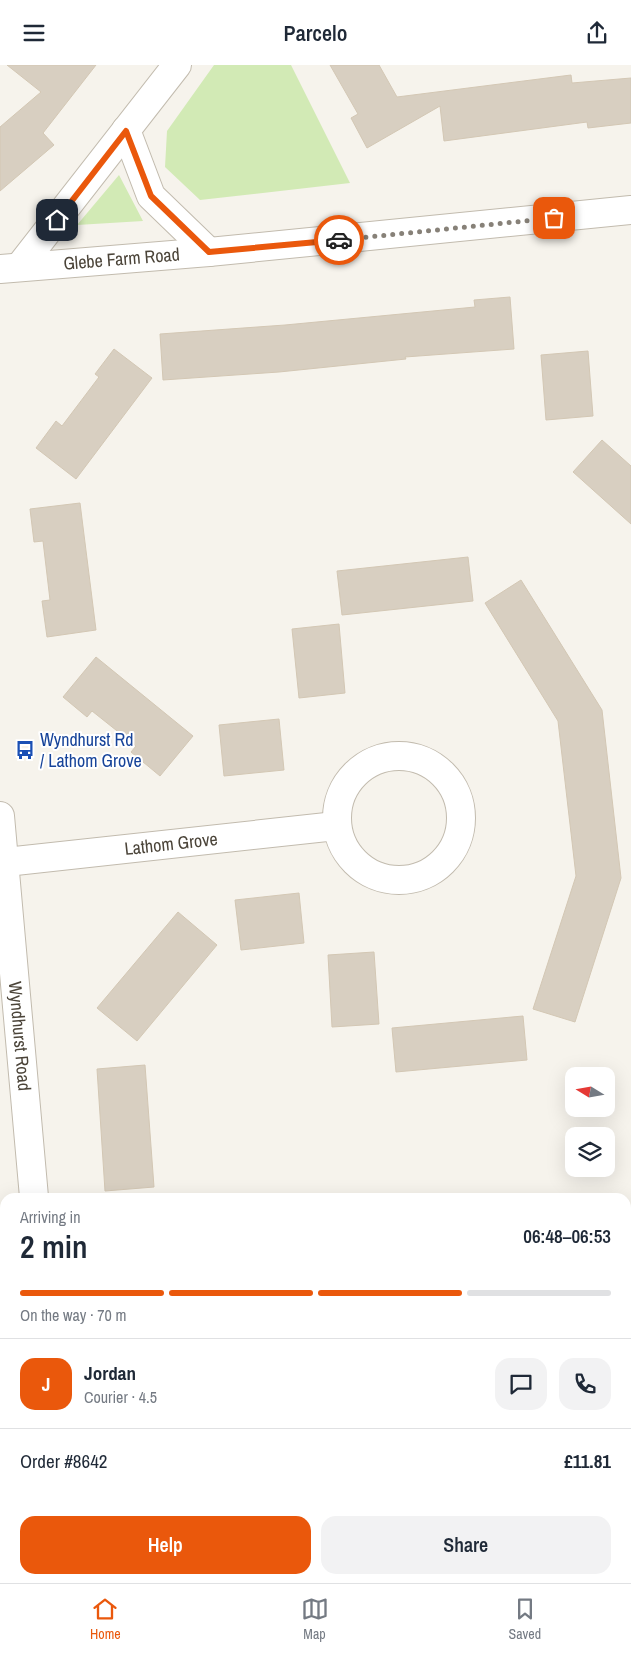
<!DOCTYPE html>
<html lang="en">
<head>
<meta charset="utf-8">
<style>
	body { margin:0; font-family:"Archivo Narrow",sans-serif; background:#f2f2f3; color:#1f2937; height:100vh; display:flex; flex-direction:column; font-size:19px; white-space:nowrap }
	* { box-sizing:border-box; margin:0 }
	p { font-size:16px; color:#747a83 }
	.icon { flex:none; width:28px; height:28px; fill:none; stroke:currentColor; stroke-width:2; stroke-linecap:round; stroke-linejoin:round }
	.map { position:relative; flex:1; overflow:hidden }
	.drawer { position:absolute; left:0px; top:1128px; width:631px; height:391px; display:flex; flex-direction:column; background:#fff; border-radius:15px 15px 0 0; box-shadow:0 5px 20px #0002 }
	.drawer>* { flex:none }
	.needle { width:32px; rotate:281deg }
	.fabs { position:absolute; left:565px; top:1002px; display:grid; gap:10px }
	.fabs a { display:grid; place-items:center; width:50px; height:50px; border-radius:10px; background:#fff; box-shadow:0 5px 20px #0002; font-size:25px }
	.pin { position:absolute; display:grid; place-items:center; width:42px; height:42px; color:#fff; margin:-21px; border-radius:10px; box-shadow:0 2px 8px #0006 }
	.courier { position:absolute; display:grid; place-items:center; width:50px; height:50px; margin:-25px; border:4px solid #ea580c; border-radius:50%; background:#fff; color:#222; box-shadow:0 1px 6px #0007 }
	.summary em { font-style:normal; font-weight:600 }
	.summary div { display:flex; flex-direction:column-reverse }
	.summary { display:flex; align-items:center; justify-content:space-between; height:85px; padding:0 20px }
	h1 { font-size:32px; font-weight:600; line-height:38px }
	.bar { display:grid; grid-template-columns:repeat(4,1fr); gap:8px 5px; align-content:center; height:60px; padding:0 20px }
	.bar i { height:6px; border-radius:4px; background:#e0e1e3 }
	.bar .current { background:#ea580c }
	.bar p { grid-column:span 4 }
	.line { display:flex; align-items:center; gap:12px; padding:0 20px; border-top:1px solid #e0e1e3 }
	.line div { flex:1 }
	.round { display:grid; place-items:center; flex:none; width:52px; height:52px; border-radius:15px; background:#f2f2f3 }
	.button { display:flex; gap:10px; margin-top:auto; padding:10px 20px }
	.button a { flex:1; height:58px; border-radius:15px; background:#ea580c; color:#fff; font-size:20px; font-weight:600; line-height:58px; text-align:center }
	.button a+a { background:#f2f2f3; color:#1f2937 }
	header { display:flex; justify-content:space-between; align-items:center; height:65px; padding:0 20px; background:#fff; font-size:22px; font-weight:600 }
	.menu { display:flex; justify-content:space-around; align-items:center; height:70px; border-top:1px solid #e0e1e3; background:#fff; font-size:14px; color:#747a83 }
	.menu a { display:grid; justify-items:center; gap:2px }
	.menu .current { color:#ea580c }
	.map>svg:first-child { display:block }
	.green { fill:#d2eab5 }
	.building { fill:#d8cfc1; stroke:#d3c7b4 }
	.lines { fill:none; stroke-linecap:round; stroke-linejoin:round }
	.street-casing { stroke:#c2bbae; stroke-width:30 }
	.street { stroke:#fff; stroke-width:28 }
	.done { stroke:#878178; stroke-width:5; stroke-dasharray:0 9 }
	.route { stroke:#ea580c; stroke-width:6 }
	.labels { text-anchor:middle; stroke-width:4; stroke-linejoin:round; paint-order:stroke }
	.street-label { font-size:18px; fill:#4b4439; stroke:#fff }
	.transit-label { font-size:18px; fill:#164399; stroke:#fff; text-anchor:start }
</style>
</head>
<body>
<header><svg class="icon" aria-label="menu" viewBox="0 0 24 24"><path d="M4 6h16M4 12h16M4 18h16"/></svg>Parcelo<svg class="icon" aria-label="share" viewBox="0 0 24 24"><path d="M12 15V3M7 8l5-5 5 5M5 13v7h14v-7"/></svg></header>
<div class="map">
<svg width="631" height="1518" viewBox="0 0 631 1518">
	<rect width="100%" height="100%" fill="#f6f3ec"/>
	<!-- green -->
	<path class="green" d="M214,0h77l59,118 -150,17 -35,-33 2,-36z
		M119,110l24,46 -66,4z"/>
	<!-- building -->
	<path class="building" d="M7,0h89l-53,68 11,12 -54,46v-64l41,-35z
		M330,0h49l18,32 174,-22 1,8 59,-5v45l-43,5 -1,-6 -143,19 -4,-35 -73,42 -16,-30 7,-4z
		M510,232l4,52 -109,8 1,2 -127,13 -116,8 -3,-46 125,-9 190,-18 -1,-7z
		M114,284l38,29 -76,101 -40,-31 20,-27 6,5 37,-49 -4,-3z
		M588,286l5,65 -47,4 -5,-65z
		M602,375l29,26v58l-58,-52z
		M80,438l16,127 -49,7 -5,-36 8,-1 -7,-59 -9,1 -4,-33z
		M468,492l5,44 -131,14 -5,-44z
		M521,515l81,130 19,168 -46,144 -42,-13 43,-133 -18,-155 -73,-118z
		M339,559l6,69 -46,5 -7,-69z
		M96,592l97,79 -33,40 -29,-24 5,-6 -44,-35 -5,6 -24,-20z
		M279,654l5,51 -60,6 -5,-51z
		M299,828l5,50 -63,7 -6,-50z
		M178,847l39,33 -80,96 -40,-33z
		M374,887l5,72 -47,3 -4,-72z
		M523,951l4,44 -131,12 -4,-44z
		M145,1000l9,122 -49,4 -8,-122z"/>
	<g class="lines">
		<!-- street casing -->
		<g class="street-casing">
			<g id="street">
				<path d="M126,65l25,66 58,56"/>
				<path d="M21,200l156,-200"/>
				<path id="s1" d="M0,204l209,-17 422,-42"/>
				<circle cx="399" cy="753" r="62"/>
				<path id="s2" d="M0,751l34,381"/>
				<path id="s3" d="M6,797l330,-36"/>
				<path d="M626,1231l5,-2"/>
				<path d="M63,1514v4"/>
			</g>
		</g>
		<!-- street -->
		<use href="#street" class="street"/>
	</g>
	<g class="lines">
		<!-- done -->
		<path class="done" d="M339,175l215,-22"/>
		<!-- route -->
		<path class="route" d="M57,155l69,-89 25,65 58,56 130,-12"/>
	</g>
	<!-- icons -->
	<defs>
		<g id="bus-bare" transform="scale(1.5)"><path d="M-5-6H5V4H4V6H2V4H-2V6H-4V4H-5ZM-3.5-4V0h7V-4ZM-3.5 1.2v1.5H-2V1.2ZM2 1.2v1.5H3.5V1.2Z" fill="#1a4fb4" stroke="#fff" stroke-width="2.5" paint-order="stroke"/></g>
	</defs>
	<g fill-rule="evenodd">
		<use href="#bus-bare" x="25" y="685"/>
	</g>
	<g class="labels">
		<!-- street labels -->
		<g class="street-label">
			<text dy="6" stroke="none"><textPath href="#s1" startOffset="122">Glebe Farm Road</textPath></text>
			<text dy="6" stroke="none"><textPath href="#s3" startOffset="166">Lathom Grove</textPath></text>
			<text dy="6" stroke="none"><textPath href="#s2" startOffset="221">Wyndhurst Road</textPath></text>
		</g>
		<!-- transit labels -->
		<g class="transit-label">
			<text x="40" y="681">Wyndhurst Rd<tspan x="40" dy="21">/ Lathom Grove</tspan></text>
		</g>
	</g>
</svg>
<div class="fabs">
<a><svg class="needle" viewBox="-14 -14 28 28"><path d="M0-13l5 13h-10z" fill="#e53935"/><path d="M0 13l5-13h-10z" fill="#747a83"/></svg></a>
<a><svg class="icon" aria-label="layers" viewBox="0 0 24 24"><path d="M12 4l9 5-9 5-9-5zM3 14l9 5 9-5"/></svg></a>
</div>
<div class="pin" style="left:554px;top:153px;background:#ea580c"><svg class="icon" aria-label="bag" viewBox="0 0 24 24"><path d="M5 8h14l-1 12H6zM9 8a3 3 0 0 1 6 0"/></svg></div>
<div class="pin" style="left:57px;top:155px;background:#1f2937"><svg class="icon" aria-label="home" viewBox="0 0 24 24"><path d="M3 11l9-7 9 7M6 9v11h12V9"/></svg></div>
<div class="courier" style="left:339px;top:175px"><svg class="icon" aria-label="car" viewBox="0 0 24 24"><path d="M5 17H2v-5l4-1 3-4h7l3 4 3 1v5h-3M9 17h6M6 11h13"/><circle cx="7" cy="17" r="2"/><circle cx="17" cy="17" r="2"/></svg></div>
<section class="drawer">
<div class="summary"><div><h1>2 min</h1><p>Arriving in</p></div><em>06:48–06:53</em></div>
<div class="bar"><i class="current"></i><i class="current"></i><i class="current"></i><i></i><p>On the way · 70 m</p></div>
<div class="line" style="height:90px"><b class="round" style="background:#ea580c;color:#fff">J</b><div><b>Jordan</b><p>Courier · 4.5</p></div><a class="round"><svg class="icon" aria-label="chat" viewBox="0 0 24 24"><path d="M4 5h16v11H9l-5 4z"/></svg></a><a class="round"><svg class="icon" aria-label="phone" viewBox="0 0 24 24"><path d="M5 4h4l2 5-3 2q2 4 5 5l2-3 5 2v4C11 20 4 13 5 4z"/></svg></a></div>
<div class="line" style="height:65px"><div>Order #8642</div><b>£11.81</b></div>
<div class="button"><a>Help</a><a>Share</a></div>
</section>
</div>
<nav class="menu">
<a class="current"><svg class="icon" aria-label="home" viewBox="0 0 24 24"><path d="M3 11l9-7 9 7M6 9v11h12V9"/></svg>Home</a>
<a><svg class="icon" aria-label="map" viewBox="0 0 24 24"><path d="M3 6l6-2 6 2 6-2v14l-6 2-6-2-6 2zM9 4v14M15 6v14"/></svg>Map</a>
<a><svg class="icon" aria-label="saved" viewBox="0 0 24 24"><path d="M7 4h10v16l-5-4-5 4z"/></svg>Saved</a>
</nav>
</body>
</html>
